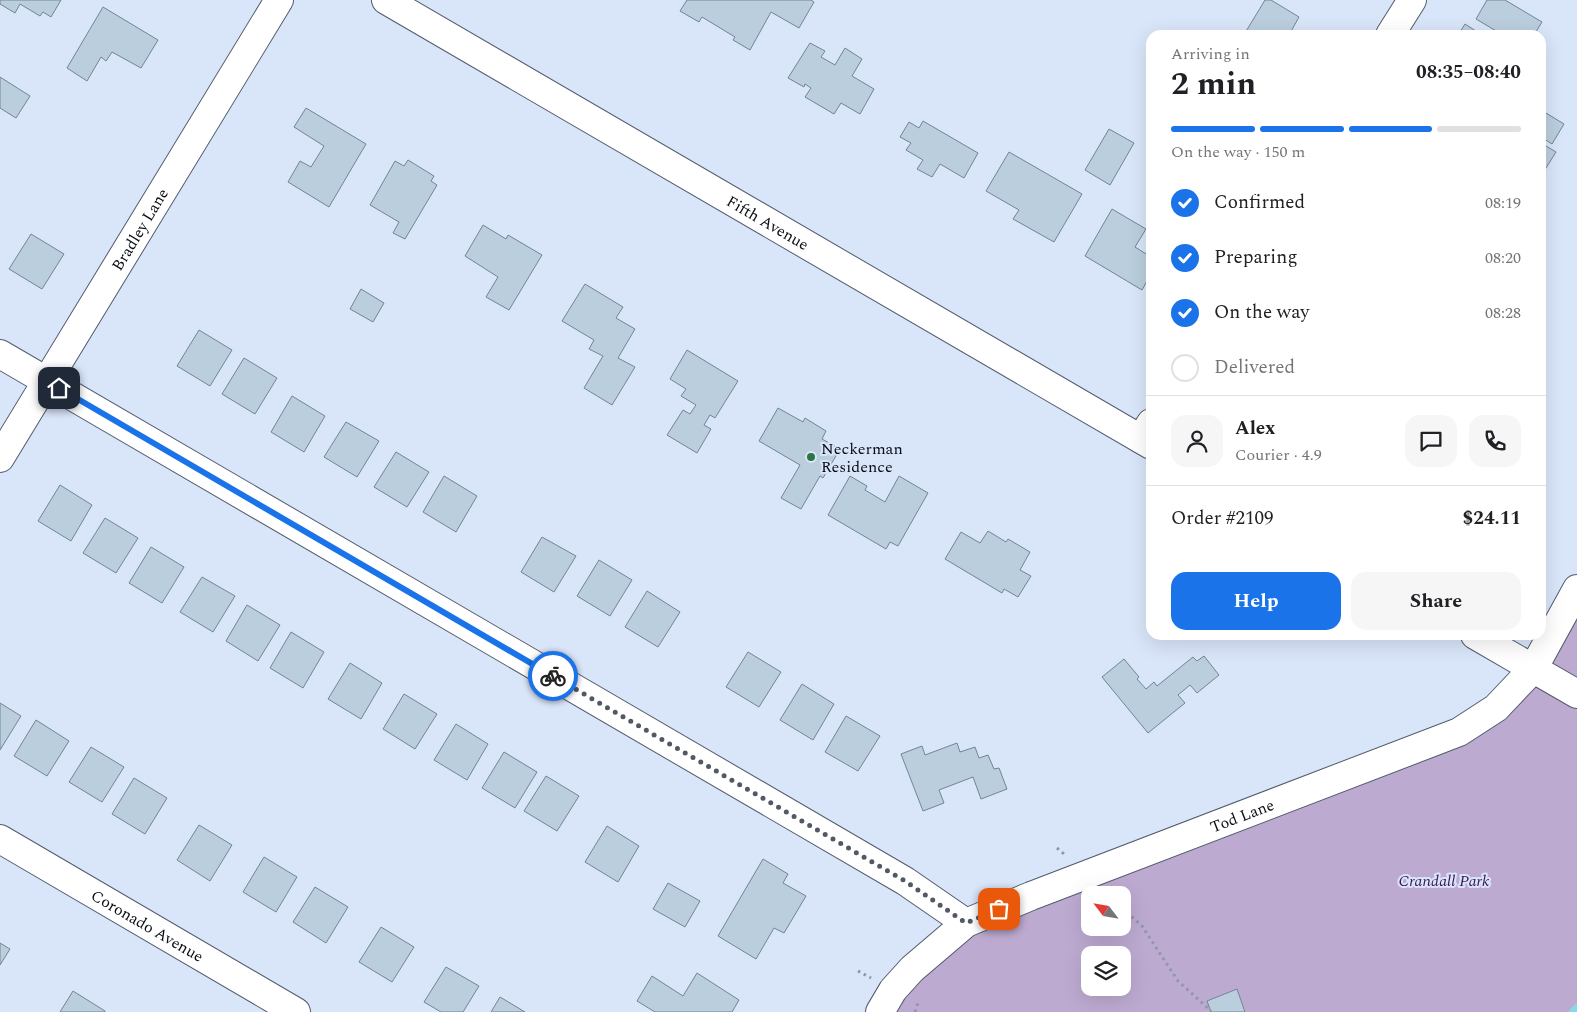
<!DOCTYPE html>
<html lang="en">
<head>
<meta charset="utf-8">
<style>
	body { margin:0; font-family:Spectral,serif; background:#f6f6f6; color:#202124; height:100vh; display:flex; flex-direction:column; font-size:19px; white-space:nowrap }
	* { box-sizing:border-box; margin:0 }
	p { font-size:16px; color:#757577 }
	.icon { flex:none; width:28px; height:28px; fill:none; stroke:currentColor; stroke-width:2; stroke-linecap:round; stroke-linejoin:round }
	.map { position:relative; flex:1; overflow:hidden }
	.sheet { position:absolute; left:1146px; top:30px; width:400px; height:610px; display:flex; flex-direction:column; background:#fff; border-radius:15px; box-shadow:0 5px 20px #0002 }
	.sheet>* { flex:none }
	.needle { width:32px; rotate:301deg }
	.tools { position:absolute; left:1081px; top:886px; display:grid; gap:10px }
	.tools a { display:grid; place-items:center; width:50px; height:50px; border-radius:10px; background:#fff; box-shadow:0 5px 20px #0002; font-size:25px }
	.pin { position:absolute; display:grid; place-items:center; width:42px; height:42px; color:#fff; margin:-21px; border-radius:10px; box-shadow:0 2px 8px #0006 }
	.courier { position:absolute; display:grid; place-items:center; width:50px; height:50px; margin:-25px; border:4px solid #1a73e8; border-radius:50%; background:#fff; color:#222; box-shadow:0 1px 6px #0007 }
	.headline em { font-style:normal; font-weight:700 }
	.headline div { display:flex; flex-direction:column-reverse }
	.headline { display:flex; align-items:center; justify-content:space-between; height:85px; padding:0 25px }
	h1 { font-size:32px; font-weight:700; line-height:38px }
	.bar { display:grid; grid-template-columns:repeat(4,1fr); gap:8px 5px; align-content:center; height:60px; padding:0 25px }
	.bar i { height:6px; border-radius:4px; background:#e0e0e0 }
	.bar .on { background:#1a73e8 }
	.bar p { grid-column:span 4 }
	.line { display:flex; align-items:center; gap:12px; padding:0 25px; border-top:1px solid #e0e0e0 }
	.line div { flex:1 }
	.round { display:grid; place-items:center; flex:none; width:52px; height:52px; border-radius:15px; background:#f6f6f6 }
	ol { padding:0 25px; list-style:none }
	li { display:flex; align-items:center; gap:15px; height:55px }
	li p { margin-inline-start:auto }
	li .icon { padding:5px; border-radius:50%; background:#1a73e8; color:#fff; stroke-width:4 }
	li:last-child { color:#757577 }
	li i { width:28px; height:28px; border:2px solid #e0e0e0; border-radius:50% }
	.button { display:flex; gap:10px; margin-top:auto; padding:10px 25px }
	.button a { flex:1; height:58px; border-radius:15px; background:#1a73e8; color:#fff; font-size:20px; font-weight:700; line-height:58px; text-align:center }
	.button a+a { background:#f6f6f6; color:#202124 }
	.map>svg:first-child { display:block }
	.green { fill:#bdaad1; fill-rule:evenodd }
	.lines { fill:none; stroke-linecap:round; stroke-linejoin:round }
	.stream { stroke:#8ad7ed; stroke-width:8 }
	.building { fill:#bacedd; stroke:#728593 }
	.minor-casing { stroke:#525b6d; stroke-width:30 }
	.tertiary-casing { stroke:#525b6d; stroke-width:30 }
	.path { stroke:#8e97a6; stroke-width:3; stroke-dasharray:2.5 4; stroke-linecap:butt }
	.minor { stroke:#fff; stroke-width:28 }
	.tertiary { stroke:#fff; stroke-width:28 }
	.done { stroke:#525964; stroke-width:5; stroke-dasharray:0 9 }
	.route { stroke:#1a73e8; stroke-width:6 }
	.poi-dot { fill:#2e7542; stroke:#d9e5f9; stroke-width:2 }
	.labels { text-anchor:middle; stroke-width:4; stroke-linejoin:round; paint-order:stroke }
	.street-label { font-size:16px; fill:#0a0e14; stroke:#d9e5f9 }
	.poi-label { font-size:16px; fill:#0a0e14; stroke:#d9e5f9; text-anchor:start }
	.park-label { font-size:16px; font-style:italic; fill:#3a1555; stroke:#d9e5f9 }
</style>
</head>
<body>
<div class="map">
<svg width="1577" height="1012" viewBox="0 0 1577 1012">
	<rect width="100%" height="100%" fill="#d9e5f9"/>
	<!-- green -->
	<path class="green" d="M1577,589v423h-697l86,-89 530,-215zM1090,895h32v33h-32zM1090,955h32v33h-32z"/>
	<g class="lines">
		<!-- stream -->
		<path class="stream" d="M1573,1012l4,-4"/>
	</g>
	<!-- building -->
	<path class="building" d="M0,0h61l-10,17 -8,-5 -3,4 -20,-12 -5,9 -15,-9z
		M687,0h124l3,2 -15,26 -28,-16 -21,38 -17,-10 2,-3 -33,-20 -3,5 -19,-11z
		M1265,0h6l28,17 -10,18h-41l-3,-2z
		M1487,0h18l37,22 -8,13h-31l-27,-16z
		M103,7l55,33 -17,28 -29,-16 -6,9 -5,-4 -14,24 -20,-13z
		M1465,24l17,11h-24z
		M810,43l15,8 -4,6 14,8 10,-17 17,11 -10,17 22,13 -14,25 -19,-11 -7,11 -29,-17 6,-9 -6,-4 -1,3 -16,-9z
		M0,77l30,19 -14,22 -16,-10z
		M306,108l60,36 -37,63 -41,-25 12,-21 11,6 13,-21 -30,-19z
		M1541,110l23,14 -12,20 -11,-7z
		M923,121l55,32 -14,25 -24,-14 -8,13 -15,-8 6,-9 -17,-10 5,-7 -11,-6 9,-15 10,6z
		M1109,129l25,14 -24,42 -25,-15z
		M1541,143l15,9 -15,24z
		M1009,152l73,42 -28,48 -41,-23 6,-9 -33,-19z
		M408,160l26,16 -3,5 6,4 -32,54 -12,-6 6,-11 -29,-17 25,-44 9,5z
		M1112,209l34,20 -11,18 16,10v17l-9,16 -57,-34z
		M483,225l23,14 2,-4 34,20 -33,55 -23,-13 12,-20 -33,-21z
		M31,234l33,20 -22,35 -33,-20z
		M585,284l38,23 -7,11 19,11 -17,29 17,9 -23,38 -28,-17 19,-32 -14,-7 5,-9 -32,-19z
		M361,289l23,14 -11,19 -23,-13z
		M199,330l33,20 -22,36 -33,-20z
		M687,350l51,31 -23,37 -5,-3 -6,10 7,4 -14,24 -30,-18 16,-25 7,4 6,-9 -15,-9 5,-7 -16,-10z
		M244,358l33,20 -22,36 -33,-20z
		M292,396l33,20 -21,36 -33,-20z
		M778,408l25,14 2,-4 21,13 -4,8 18,10 -17,29 -3,-2 -19,33 -20,-11 19,-33 -41,-24z
		M346,422l33,19 -22,36 -33,-20z
		M396,452l33,20 -22,35 -33,-20z
		M444,476l33,20 -21,36 -33,-20z
		M850,476l17,10 -2,4 20,12 14,-26 29,17 -30,53 -8,-4 -4,7 -58,-34z
		M60,485l32,20 -21,36 -33,-20z
		M105,518l33,20 -22,35 -33,-20z
		M988,531l18,11 2,-3 22,13 -10,18 11,6 -13,21 -14,-8 -2,4 -57,-34 16,-27 19,11z
		M542,537l34,19 -22,36 -33,-20z
		M151,547l33,20 -22,36 -33,-20z
		M599,560l33,20 -22,36 -33,-20z
		M202,577l33,19 -22,36 -33,-20z
		M647,591l33,21 -22,35 -33,-20z
		M247,605l33,20 -22,36 -32,-20z
		M291,632l33,20 -21,36 -33,-20z
		M748,652l33,20 -22,35 -33,-20z
		M1204,656l15,19 -22,18 -7,-8 -12,10 7,8 -37,30 -46,-56 22,-18 15,18 -2,2 9,10 8,-7 3,4 36,-29 4,4z
		M350,663l32,20 -21,36 -33,-20z
		M802,684l32,20 -21,36 -33,-20z
		M404,694l33,20 -22,35 -32,-20z
		M0,703l21,13 -21,34z
		M846,716l34,20 -22,35 -33,-19z
		M36,720l33,21 -22,35 -33,-20z
		M456,724l32,20 -21,36 -33,-20z
		M957,743l3,9 15,-5 4,11 9,-3 6,14 5,-1 8,21 -26,10 -8,-22 -34,13 5,13 -21,8 -22,-57 21,-8 3,9z
		M91,747l33,20 -22,35 -33,-20z
		M504,752l33,20 -22,36 -33,-20z
		M546,776l33,20 -22,35 -33,-20z
		M134,778l33,20 -22,36 -33,-20z
		M199,825l33,20 -22,36 -33,-21z
		M607,826l32,20 -21,36 -33,-20z
		M264,857l33,20 -21,35 -33,-20z
		M763,859l25,15 -5,9 23,13 -22,37 -10,-5 -18,31 -38,-23z
		M668,883l32,18 -15,26 -32,-18z
		M315,887l33,20 -22,36 -33,-21z
		M381,927l33,20 -22,35 -33,-20z
		M0,943l10,6 -10,16z
		M446,967l33,19 -16,26h-22l-17,-10z
		M697,973l42,27 -7,12h-77l-18,-11 15,-25 31,20z
		M1237,989l8,23h-34l-4,-11z
		M73,991l32,20v1h-45z
		M500,997l25,15h-34z"/>
	<g class="lines">
		<!-- minor casing -->
		<g class="minor-casing">
			<g id="minor">
				<path d="M1390,35l22,-35"/>
				<path d="M0,354l905,527 61,42"/>
				<path d="M1141,439l10,-16"/>
				<path id="s1" d="M0,458l279,-458"/>
				<path id="s2" d="M0,839l296,173"/>
				<path id="s3" d="M880,1012l13,-22 19,-21 54,-46 65,-27 428,-164 37,-24 37,-39 44,-80"/>
			</g>
		</g>
		<!-- tertiary casing -->
		<g class="tertiary-casing">
			<g id="tertiary">
				<path id="s4" d="M386,0l765,445"/>
				<path d="M1475,635l102,59"/>
			</g>
		</g>
		<!-- path -->
		<path class="path" d="M1057,848l7,6
			M1122,908l20,18 36,55 33,30
			M858,971l13,7
			M915,1012l3,-9"/>
		<!-- minor -->
		<use href="#minor" class="minor"/>
		<!-- tertiary -->
		<use href="#tertiary" class="tertiary"/>
	</g>
	<g class="lines">
		<!-- done -->
		<path class="done" d="M553,676l352,205 61,42 33,-14"/>
		<!-- route -->
		<path class="route" d="M59,388l494,288"/>
	</g>
	<!-- markers -->
	<circle class="poi-dot" cx="811" cy="457" r="5"/>
	<g class="labels">
		<!-- street labels -->
		<g class="street-label">
			<text dy="6" stroke="none"><textPath href="#s4" startOffset="442">Fifth Avenue</textPath></text>
			<text dy="6" stroke="none"><textPath href="#s1" startOffset="268">Bradley Lane</textPath></text>
			<text dy="6" stroke="none"><textPath href="#s3" startOffset="421">Tod Lane</textPath></text>
			<text dy="6" stroke="none"><textPath href="#s2" startOffset="171">Coronado Avenue</textPath></text>
		</g>
		<!-- poi labels -->
		<g class="poi-label">
			<text x="821" y="454">Neckerman<tspan x="821" dy="18">Residence</tspan></text>
		</g>
		<!-- park labels -->
		<g class="park-label">
			<text x="1444" y="886">Crandall Park</text>
		</g>
	</g>
</svg>
<div class="tools">
<a><svg class="needle" viewBox="-14 -14 28 28"><path d="M0-13l5 13h-10z" fill="#e53935"/><path d="M0 13l5-13h-10z" fill="#757577"/></svg></a>
<a><svg class="icon" aria-label="layers" viewBox="0 0 24 24"><path d="M12 4l9 5-9 5-9-5zM3 14l9 5 9-5"/></svg></a>
</div>
<div class="pin" style="left:999px;top:909px;background:#ea580c"><svg class="icon" aria-label="bag" viewBox="0 0 24 24"><path d="M5 8h14l-1 12H6zM9 8a3 3 0 0 1 6 0"/></svg></div>
<div class="pin" style="left:59px;top:388px;background:#1f2937"><svg class="icon" aria-label="home" viewBox="0 0 24 24"><path d="M3 11l9-7 9 7M6 9v11h12V9"/></svg></div>
<div class="courier" style="left:553px;top:676px"><svg class="icon" aria-label="bike" viewBox="0 0 24 24"><circle cx="6" cy="16" r="4"/><circle cx="18" cy="16" r="4"/><path d="M6 16l4-8h5l3 8M10 8l3 8H6M13 5h3"/></svg></div>
<section class="sheet">
<div class="headline"><div><h1>2 min</h1><p>Arriving in</p></div><em>08:35–08:40</em></div>
<div class="bar"><i class="on"></i><i class="on"></i><i class="on"></i><i></i><p>On the way · 150 m</p></div>
<ol>
<li><svg class="icon" aria-label="check" viewBox="0 0 24 24"><path d="M5 12l5 5 9-10"/></svg>Confirmed<p>08:19</p></li>
<li><svg class="icon" aria-label="check" viewBox="0 0 24 24"><path d="M5 12l5 5 9-10"/></svg>Preparing<p>08:20</p></li>
<li><svg class="icon" aria-label="check" viewBox="0 0 24 24"><path d="M5 12l5 5 9-10"/></svg>On the way<p>08:28</p></li>
<li><i></i>Delivered</li>
</ol>
<div class="line" style="height:90px"><a class="round"><svg class="icon" aria-label="person" viewBox="0 0 24 24"><circle cx="12" cy="8" r="4"/><path d="M4 21q1-7 8-7t8 7"/></svg></a><div><b>Alex</b><p>Courier · 4.9</p></div><a class="round"><svg class="icon" aria-label="chat" viewBox="0 0 24 24"><path d="M4 5h16v11H9l-5 4z"/></svg></a><a class="round"><svg class="icon" aria-label="phone" viewBox="0 0 24 24"><path d="M5 4h4l2 5-3 2q2 4 5 5l2-3 5 2v4C11 20 4 13 5 4z"/></svg></a></div>
<div class="line" style="height:65px"><div>Order #2109</div><b>$24.11</b></div>
<div class="button"><a>Help</a><a>Share</a></div>
</section>
</div>
</body>
</html>
